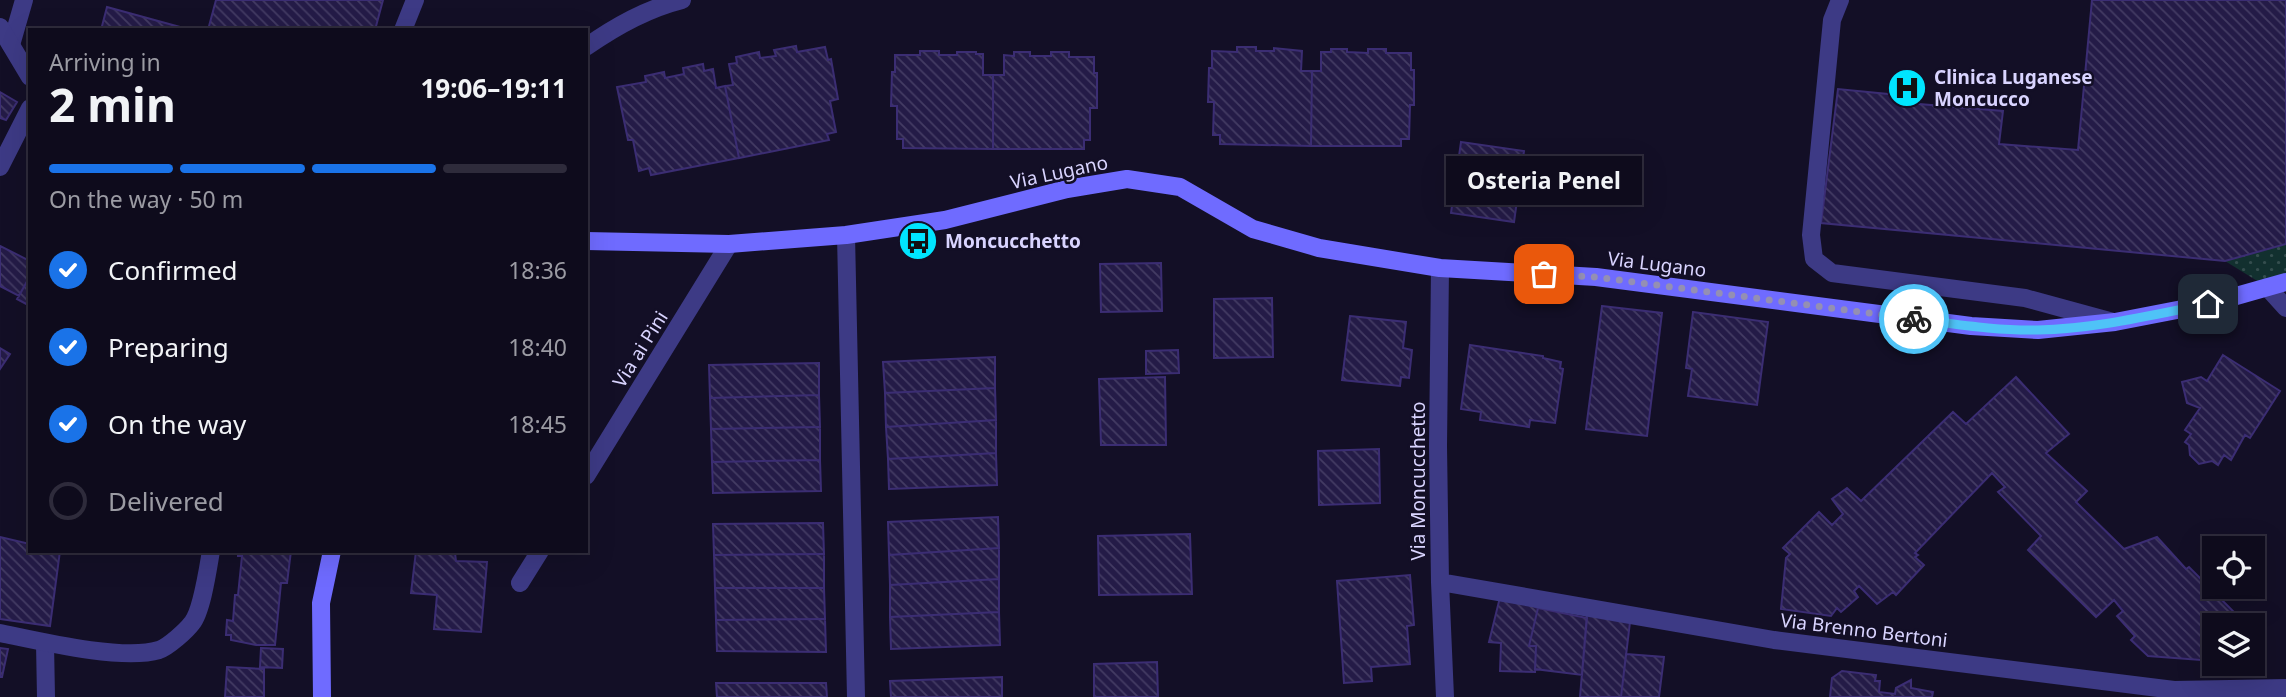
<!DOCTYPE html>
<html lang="en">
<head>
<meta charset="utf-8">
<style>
	body { margin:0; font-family:"Noto Sans",sans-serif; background:#171425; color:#f1f3f6; height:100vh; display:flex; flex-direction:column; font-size:26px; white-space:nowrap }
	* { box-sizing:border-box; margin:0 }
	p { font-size:23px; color:#9b9ba3 }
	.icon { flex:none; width:38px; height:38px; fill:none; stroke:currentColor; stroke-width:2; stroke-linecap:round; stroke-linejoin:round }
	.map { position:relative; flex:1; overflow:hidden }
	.sheet { position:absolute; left:28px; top:28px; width:560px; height:525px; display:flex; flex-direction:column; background:#0e0b1c; border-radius:0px; box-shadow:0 7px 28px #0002,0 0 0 2px #2e2b3b }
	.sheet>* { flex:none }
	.fabs { position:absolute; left:2202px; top:536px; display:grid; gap:14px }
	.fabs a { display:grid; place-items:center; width:63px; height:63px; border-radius:0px; background:#0e0b1c; box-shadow:0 7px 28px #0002,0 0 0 2px #2e2b3b; font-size:35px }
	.pin { position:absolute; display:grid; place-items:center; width:60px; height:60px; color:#fff; margin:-30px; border-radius:14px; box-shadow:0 4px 10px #0006 }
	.courier { position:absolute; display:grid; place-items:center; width:70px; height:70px; margin:-35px; border:5px solid #4fc3f7; border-radius:50%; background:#fff; color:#222; box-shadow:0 2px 9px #0007 }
	.bubble { position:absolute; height:49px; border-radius:0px; background:#0e0b1c; box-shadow:0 7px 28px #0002,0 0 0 2px #2e2b3b; font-size:23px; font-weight:700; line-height:49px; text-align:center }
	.headline em { font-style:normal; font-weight:700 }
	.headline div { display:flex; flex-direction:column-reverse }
	.headline { display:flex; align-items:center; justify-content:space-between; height:119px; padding:0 21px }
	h1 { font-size:46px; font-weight:700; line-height:52px }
	.bar { display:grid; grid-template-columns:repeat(4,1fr); gap:10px 7px; align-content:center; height:84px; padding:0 21px }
	.bar i { height:9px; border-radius:5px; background:#2e2b3b }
	.bar .on { background:#1a73e8 }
	.bar p { grid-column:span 4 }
	ol { padding:0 21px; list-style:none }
	li { display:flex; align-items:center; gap:21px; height:77px }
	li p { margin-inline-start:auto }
	li .icon { padding:7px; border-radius:50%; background:#1a73e8; color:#fff; stroke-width:4 }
	li:last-child { color:#9b9ba3 }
	li i { width:38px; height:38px; border:4px solid #2e2b3b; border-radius:50% }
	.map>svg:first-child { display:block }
	.park { fill:url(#park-dots) }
	.building { fill:url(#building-back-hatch); stroke:#3b2d73; stroke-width:2 }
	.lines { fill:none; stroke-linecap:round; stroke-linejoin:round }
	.lane { stroke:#3d3a85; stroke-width:18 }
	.street { stroke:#3d3a85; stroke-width:18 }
	.secondary { stroke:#6f6bff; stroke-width:18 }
	.done { stroke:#948fb3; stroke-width:7; stroke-dasharray:0 12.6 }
	.route { stroke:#4fc3f7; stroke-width:9 }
	.labels { text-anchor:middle; stroke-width:5; stroke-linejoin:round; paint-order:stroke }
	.poi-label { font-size:19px; font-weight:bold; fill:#d9d4ff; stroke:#130f26; text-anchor:start }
	.street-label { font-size:19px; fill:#d9d4ff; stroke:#130f26 }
</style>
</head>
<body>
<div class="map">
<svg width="2286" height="697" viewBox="0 0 2286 697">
	<defs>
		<pattern id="park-dots" width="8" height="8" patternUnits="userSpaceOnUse" patternTransform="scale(1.75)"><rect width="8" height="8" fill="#12302f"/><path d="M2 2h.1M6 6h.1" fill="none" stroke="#344d4e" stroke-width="1.8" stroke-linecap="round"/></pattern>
		<pattern id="building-back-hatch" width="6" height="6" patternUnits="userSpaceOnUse" patternTransform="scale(1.75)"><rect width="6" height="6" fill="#241b47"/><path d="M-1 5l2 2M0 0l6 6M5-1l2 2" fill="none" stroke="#433b63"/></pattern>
	</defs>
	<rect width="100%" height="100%" fill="#130f26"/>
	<!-- park -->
	<path class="park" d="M2286,244v38l-19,5 -42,-26z"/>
	<!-- building -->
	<path class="building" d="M216,0h167l-8,30h-167z
		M2092,0h194v244l-61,17 -404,-38 17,-134 70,7 -1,7 96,8 -4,33 79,6z
		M107,7l84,23h-90z
		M796,46l1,6 28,-5 3,13 3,-1 7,40 -8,2 6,31 -9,2 2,6 -90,18 -14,-72 8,-1 -4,-21 8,-1 -1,-6 23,-5 1,6 16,-2 -2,-6z
		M1237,47h19v4h18v-3l28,3 -1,20h11l-1,75 -91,-2v-9h-7l1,-33h-6l1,-34h3v-17l25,1z
		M1331,49h16v3l21,1v-4h18v4h25v17h3v35h-4l-1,34h-8v7h-90l1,-75h9v-19h10z
		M920,51h19v4h18v-3h19v2h7v21h10v74l-90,-1v-9h-6v-33h-6l1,-34h3v-17h25z
		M1014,52h16v4h21v-4h18v5h25v16h3v35h-7v32h-6v9h-91v-74h11v-20l10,1z
		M703,64l1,7 9,-2 3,19 9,-2 14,72 -88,17 -2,-7 -10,3 -6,-31h-5l-11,-53 29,-5 -1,-6 19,-4 1,6 19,-4 -1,-6z
		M0,92l17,10 -11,18 -6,-2z
		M1461,142l63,9 -10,71 -63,-9z
		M0,246l30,15v15l-11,20 -19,-10z
		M1161,263l1,48 -61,1 -1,-48z
		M30,276v30l-13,-7z
		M1272,298l1,59 -59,1v-59z
		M1602,306l60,7 -15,123 -61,-7z
		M1693,312l75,10 -11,83 -69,-9 4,-27 -6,-1z
		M1350,316l56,6 -3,26 9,2 -3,28 -8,-1 -1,9 -58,-6z
		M1470,345l73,11v2l18,4 -1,6 3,1 -8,54 -25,-3 -1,7 -49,-7 1,-8 -20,-3z
		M0,348l10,6 -10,15z
		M1178,350l1,23 -33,1v-23z
		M2223,355l57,36 -30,47 -5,-3 -14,25 -7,-5 -6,10 -6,-4 -13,3 -9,-9 -1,-10 -4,-3 6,-8 -6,-4 15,-22 -13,-5 -5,-21 19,-5 6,4z
		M995,357v31l-110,5 -2,-31z
		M819,363v32l-109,3 -1,-33z
		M1165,377l1,68h-65l-2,-66z
		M2016,377l53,57 -23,19 41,38 -11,11 48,47 33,-12 29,32 3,-2 45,45 -1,10 -5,-1v4h-14v36l-66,-5 -17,-16 4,-4 -18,-20 6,-5 -9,-11 -18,17 -68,-67 13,-14 -43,-44 7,-5 -13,-14 -77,80 3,2 -3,2 9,8 -28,30 -3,-3 -16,12 -18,-18 -5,5 4,6 -17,15 -4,-4 -6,8 -50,-7 5,-51 4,-4 -7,-6 36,-36 13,13 11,-11 -11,-15 15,-11 14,13 92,-89 13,12z
		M995,388l1,32 -110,7 -1,-34z
		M819,395l1,32 -109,2 -1,-31z
		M996,420v33l-108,6 -2,-32z
		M820,427v33l-108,2 -1,-33z
		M1379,449l1,54 -61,2 -1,-54z
		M996,453l1,32 -108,4 -1,-30z
		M820,460l1,31 -108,2 -1,-31z
		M998,517l1,31 -110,7 -1,-33z
		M823,523l1,31 -110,1 -1,-31z
		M1190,534l2,60 -93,1 -1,-59z
		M0,537l30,7v7h30l-10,75 -50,-7z
		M999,548v31l-109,6 -1,-30z
		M238,551h53l-4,32h-6l-6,62h-19l-25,-5v-5h-5l1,-15 6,1 2,-26h3l4,-39h-4z
		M416,551l39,2 1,8 31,1 -6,70 -47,-3 3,-34 -26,-2z
		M824,554v34h-109l-1,-33z
		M1410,575l4,50 -7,1 3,38 -39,3 1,14 -28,2 -7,-102z
		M999,579v33l-109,5v-32z
		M715,588h109l1,31 -109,1z
		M1501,593l37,15 -9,38h7l-1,26 -35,-1 1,-28 -12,-1z
		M1538,608l49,10 -5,57 -47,-6 1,-23h-7z
		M999,612l1,33 -109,4 -1,-32z
		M1587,614l43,8 -9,75h-41z
		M825,619l1,33 -109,-1 -1,-31z
		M0,648l8,1 -6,28h-2z
		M261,648l22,1 -1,19 -22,-1z
		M1626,654l38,3 -5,40h-38z
		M1157,662l1,35h-64v-33z
		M227,667l37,2v28h-39z
		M1842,671l34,4 -1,6h5l-1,11 16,2 1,-6 15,-8v8l22,4 -1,5h-102l2,-19z
		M1002,677v20h-111l-1,-16z
		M716,683h110l1,14h-110z"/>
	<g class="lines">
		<!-- lane -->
		<path class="lane" d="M1840,0l-8,20 -21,215 3,24 18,14 193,25 88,24
			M11,45l13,-45
			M45,643l1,54"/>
		<!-- street -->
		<path class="street" d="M0,27l30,50
			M403,30l12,-30
			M586,47c30,-21 60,-38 96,-47
			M0,167l30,-59
			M846,235l10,462
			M1440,268l-2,178 2,136 5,115
			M2267,287l19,21
			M586,476l143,-232
			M1440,582l334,58 400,50 112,-2
			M520,583l20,-32
			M0,633c39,8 122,28 159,17 9,-3 27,-19 33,-27 10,-12 16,-55 19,-72"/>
		<!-- secondary -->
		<path class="secondary" d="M586,241l143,3 117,-9 99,-15 122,-31 60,-10 53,8 73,42 66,19 121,20 156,9 375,49 67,4 77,-8 93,-18 78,-22
			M322,697l-1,-94 11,-52"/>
	</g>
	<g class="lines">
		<!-- done -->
		<path class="done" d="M1544,274l52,3 318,42"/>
		<!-- route -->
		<path class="route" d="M1914,319c41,5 83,12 124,11 57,-1 114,-15 170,-26"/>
	</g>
	<!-- icons -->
	<defs>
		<g id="hospital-disc" transform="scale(2.0125)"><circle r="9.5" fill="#00e5ff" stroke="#130f26"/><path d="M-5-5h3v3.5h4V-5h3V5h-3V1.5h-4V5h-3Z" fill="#111"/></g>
		<g id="bus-disc" transform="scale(2.0125)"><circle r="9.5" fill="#00e5ff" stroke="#130f26"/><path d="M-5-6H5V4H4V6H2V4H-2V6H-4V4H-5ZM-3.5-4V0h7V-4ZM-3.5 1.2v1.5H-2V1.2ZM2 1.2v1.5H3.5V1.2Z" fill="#111"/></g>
	</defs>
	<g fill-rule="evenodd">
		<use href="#hospital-disc" x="1907" y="88"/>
		<use href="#bus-disc" x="918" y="241"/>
	</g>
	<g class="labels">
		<!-- poi labels -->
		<g class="poi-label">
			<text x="1934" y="84">Clinica Luganese<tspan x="1934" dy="22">Moncucco</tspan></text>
			<text x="945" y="248">Moncucchetto</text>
		</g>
		<!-- street labels -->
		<g class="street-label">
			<text transform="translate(1059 172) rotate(-12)" y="7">Via Lugano</text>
			<text transform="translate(1657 264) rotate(7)" y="7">Via Lugano</text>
			<text transform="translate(640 349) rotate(-58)" y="7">Via ai Pini</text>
			<text transform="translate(1418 481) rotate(-90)" y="7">Via Moncucchetto</text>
			<text transform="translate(1864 630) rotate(7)" y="7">Via Brenno Bertoni</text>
		</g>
	</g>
</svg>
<div class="fabs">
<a><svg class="icon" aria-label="locate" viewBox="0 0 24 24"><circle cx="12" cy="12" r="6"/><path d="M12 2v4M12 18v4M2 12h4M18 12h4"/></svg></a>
<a><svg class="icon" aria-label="layers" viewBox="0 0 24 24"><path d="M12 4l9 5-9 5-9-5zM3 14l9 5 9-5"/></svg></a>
</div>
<div class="pin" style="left:1544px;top:274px;background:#ea580c"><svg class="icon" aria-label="bag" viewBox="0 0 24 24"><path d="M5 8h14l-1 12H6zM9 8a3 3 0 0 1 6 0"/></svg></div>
<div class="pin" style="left:2208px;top:304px;background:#1f2937"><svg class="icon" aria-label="home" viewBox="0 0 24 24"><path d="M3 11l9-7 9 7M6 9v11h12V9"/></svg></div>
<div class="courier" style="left:1914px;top:319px"><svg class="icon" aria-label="bike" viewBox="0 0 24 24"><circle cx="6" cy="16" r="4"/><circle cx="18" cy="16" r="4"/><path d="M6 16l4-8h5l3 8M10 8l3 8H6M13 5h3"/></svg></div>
<div class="bubble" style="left:1446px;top:156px;width:196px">Osteria Penel</div>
<section class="sheet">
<div class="headline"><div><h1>2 min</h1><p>Arriving in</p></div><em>19:06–19:11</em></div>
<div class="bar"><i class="on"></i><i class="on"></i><i class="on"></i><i></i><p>On the way · 50 m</p></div>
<ol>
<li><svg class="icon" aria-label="check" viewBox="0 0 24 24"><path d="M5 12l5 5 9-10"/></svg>Confirmed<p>18:36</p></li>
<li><svg class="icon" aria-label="check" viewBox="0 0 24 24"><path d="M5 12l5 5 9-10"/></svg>Preparing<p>18:40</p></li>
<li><svg class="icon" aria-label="check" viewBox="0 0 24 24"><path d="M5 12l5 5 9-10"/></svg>On the way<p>18:45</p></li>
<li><i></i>Delivered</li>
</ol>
</section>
</div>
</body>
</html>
